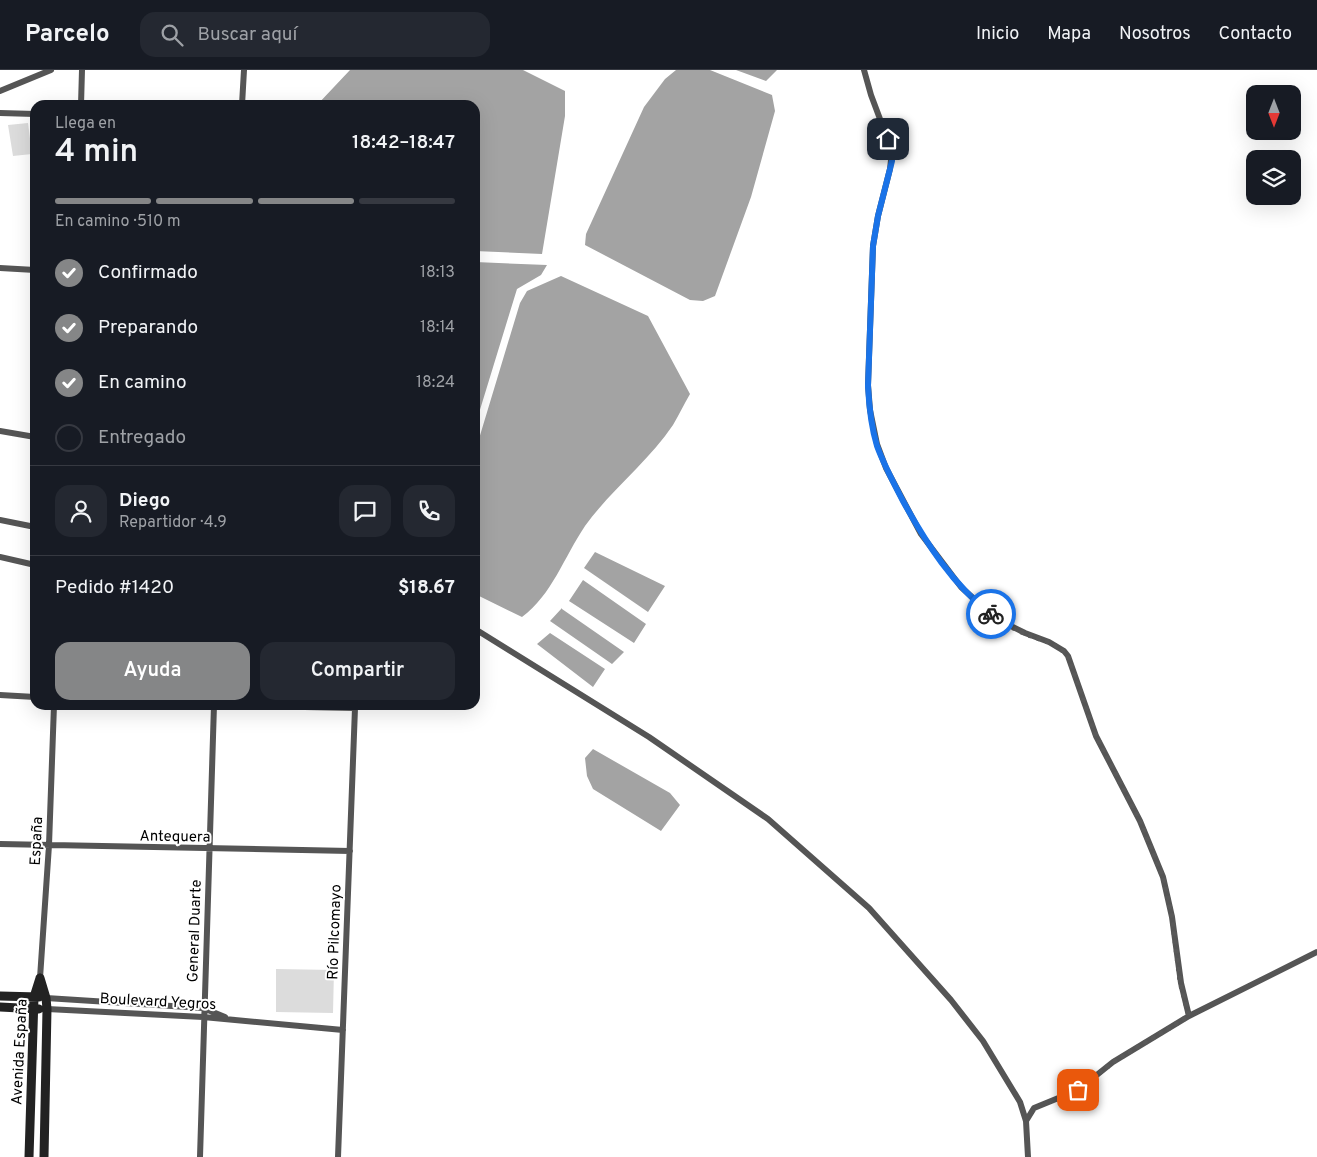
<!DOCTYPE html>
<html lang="es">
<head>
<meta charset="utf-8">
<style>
	body { margin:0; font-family:Overpass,sans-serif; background:#242831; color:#f1f3f6; height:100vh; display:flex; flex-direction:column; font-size:19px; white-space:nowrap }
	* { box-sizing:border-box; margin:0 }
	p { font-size:16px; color:#9ea1a6 }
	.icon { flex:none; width:28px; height:28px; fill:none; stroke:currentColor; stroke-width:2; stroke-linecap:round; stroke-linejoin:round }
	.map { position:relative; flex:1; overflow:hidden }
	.panel { position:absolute; left:30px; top:30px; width:450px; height:610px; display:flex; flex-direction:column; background:#171b24; border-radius:15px; box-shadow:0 5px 20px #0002 }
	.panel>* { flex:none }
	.needle { width:32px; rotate:180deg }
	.tools { position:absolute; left:1246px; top:15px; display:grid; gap:10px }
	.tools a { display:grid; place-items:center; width:55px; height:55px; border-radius:10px; background:#171b24; box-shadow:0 5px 20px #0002; font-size:25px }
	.pin { position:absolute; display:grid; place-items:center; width:42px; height:42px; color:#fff; margin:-21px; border-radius:10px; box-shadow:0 2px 8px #0006 }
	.courier { position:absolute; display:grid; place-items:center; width:50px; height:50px; margin:-25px; border:4px solid #1a73e8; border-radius:50%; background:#fff; color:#222; box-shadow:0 1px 6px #0007 }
	.overview em { font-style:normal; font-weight:600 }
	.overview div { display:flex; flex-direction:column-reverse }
	.overview { display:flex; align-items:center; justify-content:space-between; height:85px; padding:0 25px }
	h1 { font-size:32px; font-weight:600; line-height:38px }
	.bar { display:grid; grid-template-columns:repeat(4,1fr); gap:8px 5px; align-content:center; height:60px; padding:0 25px }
	.bar i { height:6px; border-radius:4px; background:#363941 }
	.bar .active { background:#858687 }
	.bar p { grid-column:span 4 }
	.line { display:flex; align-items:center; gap:12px; padding:0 25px; border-top:1px solid #363941 }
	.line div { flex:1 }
	.round { display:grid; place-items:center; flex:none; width:52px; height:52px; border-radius:15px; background:#242831 }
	ol { padding:0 25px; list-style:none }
	li { display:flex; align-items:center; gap:15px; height:55px }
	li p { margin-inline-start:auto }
	li .icon { padding:5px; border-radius:50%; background:#858687; color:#fff; stroke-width:4 }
	li:last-child { color:#9ea1a6 }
	li i { width:28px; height:28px; border:2px solid #363941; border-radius:50% }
	.action { display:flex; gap:10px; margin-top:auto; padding:10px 25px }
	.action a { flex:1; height:58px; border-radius:15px; background:#858687; color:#fff; font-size:20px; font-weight:600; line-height:58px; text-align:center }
	.action a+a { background:#242831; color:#f1f3f6 }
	header { display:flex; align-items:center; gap:30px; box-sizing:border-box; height:70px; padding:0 25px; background:#171b24; border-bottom:1px solid #363941 }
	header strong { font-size:24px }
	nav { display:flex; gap:28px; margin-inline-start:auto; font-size:18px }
	.search { width:350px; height:45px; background:#242831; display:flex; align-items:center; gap:12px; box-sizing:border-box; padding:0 18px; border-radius:15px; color:#9ea1a6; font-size:19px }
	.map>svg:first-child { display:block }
	.green { fill:#dcdcdc }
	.water { fill:#a3a3a3 }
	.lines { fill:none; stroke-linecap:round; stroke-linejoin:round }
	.street { stroke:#555; stroke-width:6 }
	.secondary { stroke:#222; stroke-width:9 }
	.done { stroke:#595959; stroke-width:5; stroke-dasharray:0 9 }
	.route { stroke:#1a73e8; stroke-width:6 }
	.labels { text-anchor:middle; stroke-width:4; stroke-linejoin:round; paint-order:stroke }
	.street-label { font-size:15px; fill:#000; stroke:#fff }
</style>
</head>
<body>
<header>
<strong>Parcelo</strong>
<div class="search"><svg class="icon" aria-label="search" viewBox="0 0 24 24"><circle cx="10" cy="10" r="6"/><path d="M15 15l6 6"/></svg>Buscar aquí</div>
<nav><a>Inicio</a><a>Mapa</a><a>Nosotros</a><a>Contacto</a></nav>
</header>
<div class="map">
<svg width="1317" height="1087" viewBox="0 0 1317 1087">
	<rect width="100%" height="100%" fill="#fff"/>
	<!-- green -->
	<path class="green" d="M28,53l4,31 -19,2 -5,-31z
		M276,899l58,1 -1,43 -57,-1z"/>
	<!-- water -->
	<path class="water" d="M350,0h173l42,21v25l-23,138 -67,-3v-146h-158z
		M676,0h34l62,25 3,16 -24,86 -36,99 -12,5 -13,-1 -105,-55 1,-11 58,-127 21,-28z
		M736,0h41l-11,11z
		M475,192l72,3 -6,10 -24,14 -42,137z
		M561,206l87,40 42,78c-6,10 -11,21 -17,31 -25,37 -62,65 -88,101 -21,31 -33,69 -63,91l-47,-23v-142l45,-149 7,-12z
		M595,482l70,34 -17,26 -64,-44z
		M583,510l63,44 -12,19 -65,-42z
		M562,538v1l62,43 -12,12 -62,-43z
		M550,563l55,36 -12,18 -56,-43z
		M593,679l77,44 10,12 -19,26 -68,-42 -6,-13 -2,-18z"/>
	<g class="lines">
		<!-- street -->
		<path class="street" d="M864,0l7,25 21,56 -2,18 -12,47 -5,30 -5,139 2,25 7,34 9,24 35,66 40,53 25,23 15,11 24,12 24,9 15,9 4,5 28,80 44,85 23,56 9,40 9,66 8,33
			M0,21l51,-21
			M81,35l1,-35
			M242,35l2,-35
			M0,43l35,1
			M0,198l35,2
			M0,361l35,6
			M0,450l35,7
			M0,487l35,8
			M475,559l174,108 119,82 101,89 82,92 32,41 37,61 6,19
			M0,625l35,2
			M211,635l144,3
			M0,774l350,7
			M40,908l9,-133 5,-140
			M46,928l157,10 22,9
			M47,939l156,8 140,13
			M200,1087l14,-452
			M338,1087l17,-449
			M1028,1087l-2,-36 8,-13 44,-18 35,-28 76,-46 128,-64"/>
		<!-- secondary -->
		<path class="secondary" d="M40,908l6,20 1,11 -3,148
			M0,926l39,1
			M0,937l39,2
			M29,1087l5,-160 6,-19"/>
	</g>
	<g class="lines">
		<!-- done -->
		<path class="done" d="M991,544c11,8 23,15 35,20 14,6 32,9 42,22l28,80 44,85 23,56 9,40 8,65 9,34 -76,46 -35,28"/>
		<!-- route -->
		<path class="route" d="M888,69l4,13v9l-14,55 -5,30 -5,140c1,20 3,40 9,60 7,19 16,36 26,55 23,42 50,84 88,113"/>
	</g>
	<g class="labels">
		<!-- street labels -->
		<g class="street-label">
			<text transform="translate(175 766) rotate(1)" y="5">Antequera</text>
			<text transform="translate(36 771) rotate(-87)" y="5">España</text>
			<text transform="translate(194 861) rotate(-88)" y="5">General Duarte</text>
			<text transform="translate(334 862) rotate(-88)" y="5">Río Pilcomayo</text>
			<text transform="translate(158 931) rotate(3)" y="5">Boulevard Yegros</text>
			<text transform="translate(19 982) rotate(-87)" y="5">Avenida España</text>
		</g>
	</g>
</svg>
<div class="tools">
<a><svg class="needle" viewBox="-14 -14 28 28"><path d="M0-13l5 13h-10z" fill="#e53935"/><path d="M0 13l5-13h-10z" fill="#9ea1a6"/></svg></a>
<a><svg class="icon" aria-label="layers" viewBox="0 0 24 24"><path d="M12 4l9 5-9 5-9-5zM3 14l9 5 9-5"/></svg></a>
</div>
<div class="pin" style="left:1078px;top:1020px;background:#ea580c"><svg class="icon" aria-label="bag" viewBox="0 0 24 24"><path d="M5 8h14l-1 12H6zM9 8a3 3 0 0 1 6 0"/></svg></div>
<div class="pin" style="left:888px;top:69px;background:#1f2937"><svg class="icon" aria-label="home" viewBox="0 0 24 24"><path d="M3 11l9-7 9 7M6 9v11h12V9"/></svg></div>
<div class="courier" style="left:991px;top:544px"><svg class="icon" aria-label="bike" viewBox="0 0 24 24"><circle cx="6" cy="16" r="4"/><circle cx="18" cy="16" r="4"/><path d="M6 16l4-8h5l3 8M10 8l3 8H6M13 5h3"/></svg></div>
<section class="panel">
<div class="overview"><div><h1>4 min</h1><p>Llega en</p></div><em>18:42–18:47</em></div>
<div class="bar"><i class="active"></i><i class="active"></i><i class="active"></i><i></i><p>En camino · 510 m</p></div>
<ol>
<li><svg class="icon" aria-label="check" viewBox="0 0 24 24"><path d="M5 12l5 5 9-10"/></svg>Confirmado<p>18:13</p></li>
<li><svg class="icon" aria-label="check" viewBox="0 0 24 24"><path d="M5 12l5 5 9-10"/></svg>Preparando<p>18:14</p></li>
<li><svg class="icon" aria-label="check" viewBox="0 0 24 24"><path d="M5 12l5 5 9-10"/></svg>En camino<p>18:24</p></li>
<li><i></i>Entregado</li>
</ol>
<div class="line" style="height:90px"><a class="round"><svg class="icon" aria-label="person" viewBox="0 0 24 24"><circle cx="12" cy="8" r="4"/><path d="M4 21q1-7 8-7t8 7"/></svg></a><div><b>Diego</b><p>Repartidor · 4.9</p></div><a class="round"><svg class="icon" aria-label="chat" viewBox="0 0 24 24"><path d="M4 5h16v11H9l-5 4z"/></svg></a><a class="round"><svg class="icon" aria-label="phone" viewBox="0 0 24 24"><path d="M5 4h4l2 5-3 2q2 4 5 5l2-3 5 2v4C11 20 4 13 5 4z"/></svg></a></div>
<div class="line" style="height:65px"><div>Pedido #1420</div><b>$18.67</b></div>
<div class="action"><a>Ayuda</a><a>Compartir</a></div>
</section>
</div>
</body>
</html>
